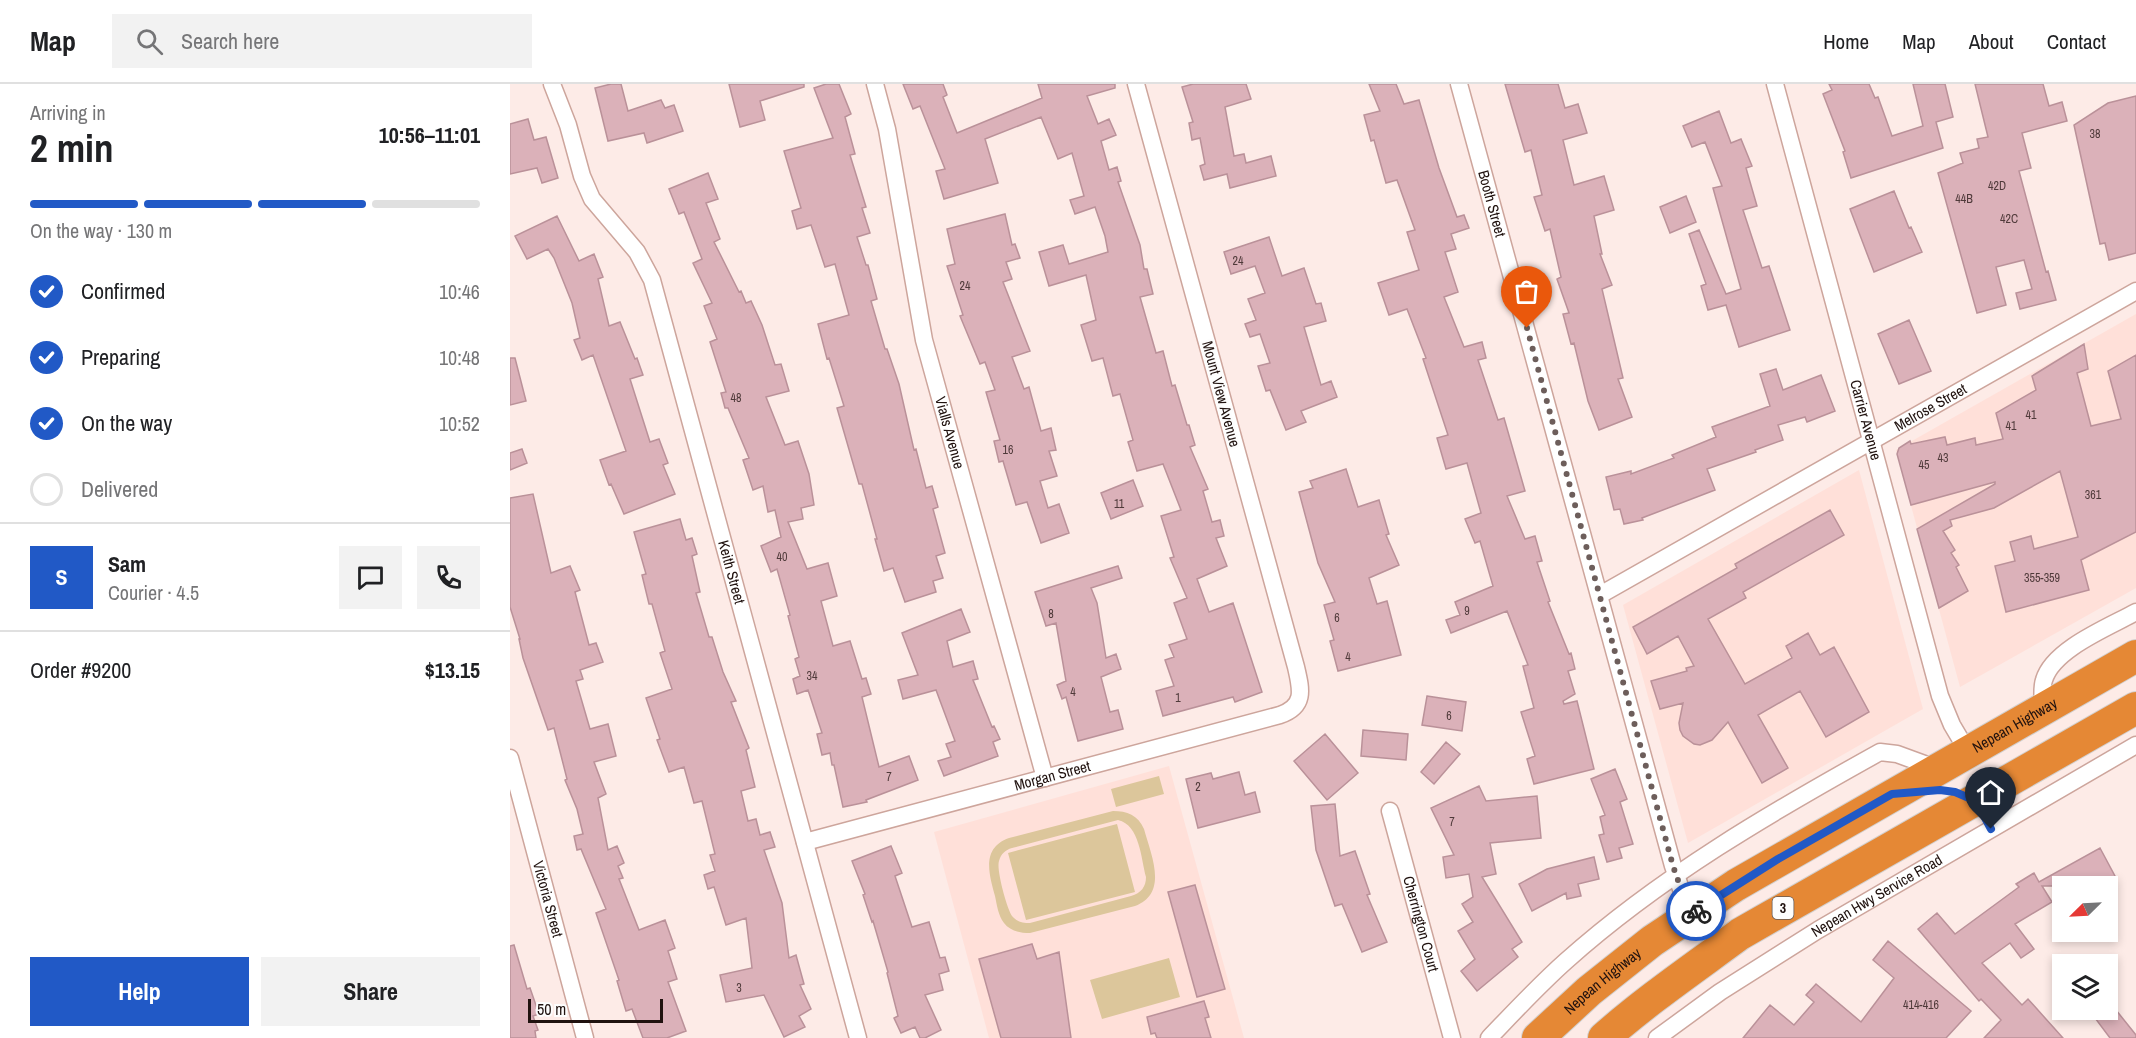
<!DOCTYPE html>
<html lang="en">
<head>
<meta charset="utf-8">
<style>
	body { margin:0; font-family:"Archivo Narrow",sans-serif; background:#f2f2f2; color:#202124; height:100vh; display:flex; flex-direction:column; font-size:22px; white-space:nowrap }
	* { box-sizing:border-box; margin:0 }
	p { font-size:20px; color:#757577 }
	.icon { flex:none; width:33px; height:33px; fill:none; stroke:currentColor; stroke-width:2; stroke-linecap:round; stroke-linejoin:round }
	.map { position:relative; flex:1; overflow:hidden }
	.side { display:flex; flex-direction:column; background:#fff; width:510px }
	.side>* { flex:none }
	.needle { width:39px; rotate:246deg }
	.tools { position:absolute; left:1542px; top:792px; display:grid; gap:12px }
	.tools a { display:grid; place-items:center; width:66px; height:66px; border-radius:0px; background:#fff; box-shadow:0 3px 9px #0003; font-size:30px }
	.scale { position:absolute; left:18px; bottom:15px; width:135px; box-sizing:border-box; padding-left:6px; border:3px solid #20120f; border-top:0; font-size:16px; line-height:21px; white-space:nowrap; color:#20120f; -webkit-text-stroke:4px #fdfdfd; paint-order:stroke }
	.pin { position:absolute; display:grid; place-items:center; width:51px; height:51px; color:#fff; margin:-62px -26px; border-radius:50% 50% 50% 0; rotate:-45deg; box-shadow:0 0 6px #0007 }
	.pin .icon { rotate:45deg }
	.courier { position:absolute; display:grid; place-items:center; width:60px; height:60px; margin:-30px; border:4px solid #2159c6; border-radius:50%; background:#fff; color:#222; box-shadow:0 2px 8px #0007 }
	.headline em { font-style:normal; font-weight:800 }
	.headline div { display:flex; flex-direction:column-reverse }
	.headline { display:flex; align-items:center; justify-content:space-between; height:102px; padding:0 30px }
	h1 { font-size:39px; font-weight:800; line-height:45px }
	.bar { display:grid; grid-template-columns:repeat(4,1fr); gap:9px 6px; align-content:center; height:72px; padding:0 30px }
	.bar i { height:8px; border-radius:4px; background:#e0e0e0 }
	.bar .current { background:#2159c6 }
	.bar p { grid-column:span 4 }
	.line { display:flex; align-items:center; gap:15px; padding:0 30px; border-top:2px solid #e0e0e0 }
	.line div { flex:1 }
	.round { display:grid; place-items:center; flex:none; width:63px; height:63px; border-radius:0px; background:#f2f2f2 }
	ol { padding:0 30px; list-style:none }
	li { display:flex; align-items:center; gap:18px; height:66px }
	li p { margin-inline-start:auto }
	li .icon { padding:6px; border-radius:50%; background:#2159c6; color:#fff; stroke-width:4 }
	li:last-child { color:#757577 }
	li i { width:33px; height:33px; border:3px solid #e0e0e0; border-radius:50% }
	.action { display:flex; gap:12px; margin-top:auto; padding:12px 30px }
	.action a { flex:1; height:69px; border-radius:0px; background:#2159c6; color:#fff; font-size:24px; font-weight:800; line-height:69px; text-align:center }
	.action a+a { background:#f2f2f2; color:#202124 }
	header { display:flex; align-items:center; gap:36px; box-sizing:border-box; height:84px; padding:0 30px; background:#fff; border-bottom:2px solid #e0e0e0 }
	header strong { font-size:28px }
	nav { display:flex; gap:33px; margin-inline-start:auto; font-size:21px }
	.search { width:420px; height:54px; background:#f2f2f2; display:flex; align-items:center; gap:15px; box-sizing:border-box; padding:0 21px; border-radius:0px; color:#757577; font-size:22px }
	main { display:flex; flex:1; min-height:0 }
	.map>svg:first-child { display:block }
	.built { fill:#ffe0d9 }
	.green { fill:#dcc69b; fill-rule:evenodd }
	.building { fill:#dbb1b9; stroke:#ba9199; stroke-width:1.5 }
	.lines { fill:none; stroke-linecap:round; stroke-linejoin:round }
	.street-casing { stroke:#cda59c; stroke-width:19 }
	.highway-casing { stroke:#d2d0cf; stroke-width:34 }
	.street { stroke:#fff; stroke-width:16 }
	.highway { stroke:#e58835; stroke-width:32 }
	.done { stroke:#6d5e5b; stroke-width:6; stroke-dasharray:0 10.8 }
	.route { stroke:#2159c6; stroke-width:8 }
	.labels { text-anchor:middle; stroke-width:5; stroke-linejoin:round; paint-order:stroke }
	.number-label { font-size:12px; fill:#4f3a3a }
	.shield { fill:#fdfdfd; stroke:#625856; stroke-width:1.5 }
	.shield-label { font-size:14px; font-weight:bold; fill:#20120f }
	.street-label { font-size:15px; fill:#20120f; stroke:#fdfdfd }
</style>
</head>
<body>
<header>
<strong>Map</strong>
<div class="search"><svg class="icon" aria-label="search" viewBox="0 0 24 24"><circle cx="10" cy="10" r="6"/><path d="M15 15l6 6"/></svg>Search here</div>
<nav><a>Home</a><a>Map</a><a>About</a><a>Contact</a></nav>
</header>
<main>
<section class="side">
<div class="headline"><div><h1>2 min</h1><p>Arriving in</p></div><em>10:56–11:01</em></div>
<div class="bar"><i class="current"></i><i class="current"></i><i class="current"></i><i></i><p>On the way · 130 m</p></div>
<ol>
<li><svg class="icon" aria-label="check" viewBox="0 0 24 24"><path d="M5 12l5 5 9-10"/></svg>Confirmed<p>10:46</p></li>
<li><svg class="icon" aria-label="check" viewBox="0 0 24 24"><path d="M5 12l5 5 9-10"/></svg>Preparing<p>10:48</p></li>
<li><svg class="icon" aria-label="check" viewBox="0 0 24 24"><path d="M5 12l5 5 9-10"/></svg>On the way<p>10:52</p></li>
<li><i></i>Delivered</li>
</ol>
<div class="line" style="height:108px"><b class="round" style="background:#2159c6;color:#fff">S</b><div><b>Sam</b><p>Courier · 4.5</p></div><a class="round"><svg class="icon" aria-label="chat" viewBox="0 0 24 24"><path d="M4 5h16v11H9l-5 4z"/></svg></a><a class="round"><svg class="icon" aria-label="phone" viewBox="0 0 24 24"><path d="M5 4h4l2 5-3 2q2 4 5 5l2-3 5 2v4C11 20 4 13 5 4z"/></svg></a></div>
<div class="line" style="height:78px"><div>Order #9200</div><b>$13.15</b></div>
<div class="action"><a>Help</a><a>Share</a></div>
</section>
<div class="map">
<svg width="1626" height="954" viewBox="0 0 1626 954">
	<rect width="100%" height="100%" fill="#fdebe7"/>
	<!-- built -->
	<path class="built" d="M1626,230v274l-176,99 -64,-237z
		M1349,386l64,239 -235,134 -65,-238z
		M659,682l75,272h-255l-55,-206z"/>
	<!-- green -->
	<path class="green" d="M649,692l5,18 -48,13 -5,-18z
		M603,727c14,0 25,4 31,18 7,26 25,64 -9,77l-105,27c-10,0 -20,-2 -26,-10 -6,-8 -7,-18 -9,-27 -6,-22 -14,-48 14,-58zM608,736c22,5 23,39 28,57 0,10 -5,16 -15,19l-101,27c-7,0 -13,-1 -18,-7 -5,-7 -16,-47 -13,-55 2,-7 6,-11 13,-13z
		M607,740l18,68 -109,28 -18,-67z
		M659,874l11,39 -78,22 -12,-39z"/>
	<!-- building -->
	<path class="building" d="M101,0h10l7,27 33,-11 4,8 9,-3 9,26 -36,12 -3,-10 -36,8 -13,-53z
		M219,0h75v3l-44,14 5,19 -25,7z
		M316,0h13l12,30 -6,3 10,37 -5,1 16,52 -4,1 8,25 -13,4 9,28h2l9,34 -6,2 14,48h2l12,35 15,66 2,-1 10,39 6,-2 6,21 -5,2 12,44 -9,3 7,22 -10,3 3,11 -31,10 -12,-34 -9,3 -9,-32h2l-15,-55h-3l-22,-76 7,-2 -15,-48 -2,1 -9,-35 31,-9 -14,-51 -10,3 -14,-42 -14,4 -5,-18 9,-3 -17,-57 49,-13 -19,-50z
		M393,0h40l4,11 -4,2 14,36 85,-35 -4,-14h77v4l-28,8 11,28 11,-5 7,16 -15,6 8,29 8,-3 4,14 -3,1 22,63 4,24h3l6,25 -13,3 16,56 7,-2 9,35 3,-1 12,40h2l6,20 -5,2 18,42 -5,2 9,31 8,-2 4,16 -8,2 11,28 -30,13 12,33 24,-9 29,89 -27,10 -2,-5 -70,19 -7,-25 18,-5 -9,-26 9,-3 -5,-12 18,-6 -13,-36 13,-5 -17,-40 4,-1 -13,-41 20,-6 -18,-46 -26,7 -9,-29 5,-2 -13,-46 -7,2 -10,-38 -11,3 -11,-36 15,-5 -10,-45 -37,11 -10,-34 24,-7 6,19 39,-12 -3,-16 -10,-29 -20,7 -5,-14 14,-4 -12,-43 -14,6 -17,-42 -56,22 13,44 -54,16 -8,-28 9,-2 -25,-63 -7,3z
		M683,0h53l5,15 -26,8 9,49 10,-2 2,9 25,-7 5,20 -46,12 -3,-14 -23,6 -4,-14 5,-2 -5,-26 -8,2 -3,-17 4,-1 -11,-35z
		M859,0h27l8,20 15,-4 20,68 18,49 7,-2 5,13 -18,6 5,15 -11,3 13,40 -14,5 20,50 18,-5 4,16 -8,2 20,60 6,-2 21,73 -18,5 18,43 10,-3 7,25 -5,1 13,39 -2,1 21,52 2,-1 4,16 -7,2 7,23 -12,7 1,3 13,-3 17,68 -60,15 -7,-25 8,-3 -14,-44 13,-4 -11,-42 5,-1 -21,-54 -56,22 -5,-13 14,-5 -5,-13 38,-16 -13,-45 -5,2 -10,-24 16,-6 -14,-50 -21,6 -9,-31 11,-3 -25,-76 3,-1 -19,-49 -18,6 -11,-32 41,-13 -12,-38 8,-2 -18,-50 -11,3 -12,-43 -3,1 -7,-26 16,-4z
		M995,0h53l7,24 13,-4 9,29 -24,7 11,45 30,-9 10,34 -20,6 8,38h-2l12,31 -10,4 21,89 -5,1 14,38 -33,13 -11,-29 -14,-58 -3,1 -8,-30 6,-1 -12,-34 4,-2 -11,-48 -5,2 -11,-34 8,-2 -11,-45 -6,2z
		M1319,0h40l6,14 3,-1 14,39 31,-10 -10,-42h32l8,33 -17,5 7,26 -92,30 -8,-26 2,-1 -22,-57 9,-4z
		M1465,0h68l6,22 13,-4 5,19 -45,12 9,35 -12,3 27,101 2,-1 8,29 -36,9 -4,-16 16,-4 -8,-29 -28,7 10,38 -29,8 -39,-140 25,-10 -3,-10 19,-5 -2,-9 11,-2z
		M1626,12v157l-27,7 -4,-17 -5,1 -26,-119 34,-22z
		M1209,27l12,32 10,-4 11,27 -6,2 11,38 -14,4 19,58 7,-2 21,64 -51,17 -13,-42 -18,5 -7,-24 5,-2 -17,-50 10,-4 27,64 15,-5 -28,-101 9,-2 -17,-44 -13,5 -9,-21z
		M18,35l6,21 12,-3 12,41 -16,5 -5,-15 -27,6v-50z
		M198,89l10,26 -12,4 14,36 -6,3 25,50 2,-1 5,12 5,-2 11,24 13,40 6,-1 8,27 -23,6 19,48 13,-4 11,33 5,31 -13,3 2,11 -15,3 19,47 21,-6 9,33 -16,5 12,45 17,-5 12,38 4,-1 5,16 -9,3 17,70 30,-11 9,24 -52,20 1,2 -24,5 -9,-42h-2l-2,-12 -8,2 -5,-21 5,-1 -14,-43 -11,4 -4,-15 7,-3 -5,-17 4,-2 -11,-41 2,-1 -13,-46 -6,3 -10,-26 20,-9 -6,-27 -7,2 -5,-26 -10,4 -10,-30 6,-2 -21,-50h-3l-4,-15 5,-1 -16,-50 7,-3 -13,-33 8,-3 -19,-40 9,-4 -18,-47 -5,2 -10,-25z
		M1384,107l15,37 2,-1 11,25 -48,20 -24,-63z
		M1176,112l10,26 -26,11 -10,-26z
		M495,130l7,31 3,-1 5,14 -14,4 6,17 -9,3 27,69 -18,6 12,32 5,-2 12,44 10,-3 5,22 -7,1 8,25 -17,5 8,27 11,-4 10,29 -28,10 -14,-41 -11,3 -13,-44 -4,1 -5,-21 6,-1 -14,-48 9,-2 -10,-28 -5,2 -20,-48 3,-1 -16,-49 8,-2 -8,-35z
		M47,132l22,45 15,-7 9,23 -5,2 11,47 11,-4 15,37 2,-1 6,17 -13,4 20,63 9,-3 9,24 -5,2 12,29 -51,20 -13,-30 -2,1 -9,-25 26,-9 -33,-96 -11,5 -8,-20 6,-2 -8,-35 -18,-45 -6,-9 -21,10 -12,-23z
		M759,153l13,39 22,-8 12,36 5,-1 5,18 -22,6 17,58 10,-4 6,16 -36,14 5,11 -20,8 -16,-40 -4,1 -8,-25 12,-3 -10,-29 -10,3 -5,-13 11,-4 -8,-21 17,-6 -10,-27 -24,8 -7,-22z
		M1399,236l22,51 -32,13 -21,-50z
		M1574,260l4,25 -11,4 14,53 30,-7 -13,-48 28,-16v177l-55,28 8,30 -83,22 -11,-46 20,-5 -5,-19 21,-6 3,13 44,-12 -18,-66 -66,37 -44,12 2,6 -9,5 12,19 -4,3 8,12 -3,2 12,24 -29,17 -22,-79 78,-45v-2l-84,23 -14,-51 2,-6 11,-7 1,3 34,-7 2,8 28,-7 1,7 27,-6 -7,-26 40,-23 -4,-14z
		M0,274h5l11,43 -16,4z
		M1266,285l7,21 38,-15 14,36 -28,11 -2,-5 -27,8 5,15 -28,10 1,2 -49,17 8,21 -73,28 1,2 -19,4 -4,-15 -6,1 -8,-33 25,-6v3l43,-16 -2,-3 44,-18 -4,-10 58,-21 -10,-32z
		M12,365l5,14 -17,7v-17z
		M836,385l12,38 21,-7 10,34 -3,1 13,30 -30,13 8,26 10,-3 14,54 -63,16 -8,-30 4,-1 -10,-35 11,-3 -17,-39 -19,-71 14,-4 -3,-7z
		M623,396l10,26 -32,13 -10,-26z
		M23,410l18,79 19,-7 10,24 -5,2 14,53 7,-2 7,19 -23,8 3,9 -7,2 14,48 18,-5 8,32 -22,6 12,32 -8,4 10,52 9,-4 7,17 -6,3 5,12 -4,1 20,51 26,-10 10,28 -7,3 9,28 -9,3 18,49 -19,7h-24l-11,-29 -6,2 -9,-30 2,-1 -23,-67 10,-4 -25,-60 -4,1 -3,-14 9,-2 -6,-25 -12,-29 2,-1 -13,-51 -6,2 -25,-72 -4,-19h1l-10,-32v-109z
		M1320,426l14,25 -101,57 3,6 -38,21 37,65 47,-26 -6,-12 22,-13 12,22 14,-8 35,65 -43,25 -26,-46 -42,24 30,53 -26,15 -34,-61 -16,18 -12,5 -6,-1 -11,-8 -3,-6 -1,-7 4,-20 -23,6 -9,-28 36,-10 -1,-3 8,-2 -16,-30 -31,18 -14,-27 104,-59 -2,-4z
		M170,435l6,21 6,-2 5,16 -5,2 8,36 -4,1 13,44h3l11,35 13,29 -5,1 18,46 -3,2 9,37 -14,4 7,30 8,-2 4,16 10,-3 5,15 -11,3 18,53 7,55 7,-3 8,29 -4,1 11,24 -12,7 6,11 -21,10 -20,-42 -38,7 -6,-27 32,-7 -6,-50 -20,7 -12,-38 -6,2 -4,-14 11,-4 -5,-16 5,-1 -13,-53 -8,2 -10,-36 -15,5 -12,-32 3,-1 -14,-41 26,-9 -12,-36 5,-2 -13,-47h-3l-7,-29 4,-1 -12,-42z
		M608,482l4,12 -31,10 6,15 9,55 10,-4 5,15 -20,8 9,35 8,-2 5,19 -45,12 -12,-44 -4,2 -5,-14 9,-4 -10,-58 -10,3 -11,-34z
		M451,525l9,23 -23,9 6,26 20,-6 5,18 -5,1 19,47 2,-1 6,13 -7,3 5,14 -54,20 -6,-15 13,-4 -5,-13 9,-3 -19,-51 -33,9 -5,-19 20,-5 -16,-42z
		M917,612l39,6 -4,29 -40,-6z
		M853,646l45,4 -2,26 -45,-4z
		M815,650l33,39 -31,27 -33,-39z
		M936,658l14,12 -26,30 -13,-12z
		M1105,685l12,30 -7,3 13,42 -14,4 3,10 -15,4 -8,-27 5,-1 -4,-17 5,-2 -14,-36z
		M729,688l6,23 10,-3 5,20 -62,16 -12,-49 25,-6 2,6z
		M969,702l7,15 51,-5 4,42 -51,5 6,31 -14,3 40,65 -10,7 6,8 -41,34 -16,-20 14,-12 -17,-28 15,-9 -11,-18 11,-7 -4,-23 -23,4 -3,-21 11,-2 -23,-47z
		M825,720l5,52 15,-5 15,43 -3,1 20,47 -25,10 -20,-48 -7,2 -19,-56 -5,-44z
		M381,762l11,27 -7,3 17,51 17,-5 11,36 5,-1 4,14 -10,3 4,16 -18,5 16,35 -16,8h-5l-5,-11 -14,6 -7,-15 4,-2 -11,-43 1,-1 -15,-51 -1,1 -9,-27 2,-1 -13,-33z
		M1590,764l16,30 -4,2 3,6h-73l10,16 -37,22 19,25 -13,9 -11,-15 -28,20 40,42 6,-6 35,39h-79l17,-18 -20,-21 -2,2 -61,-72 19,-16 18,21 64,-47 -3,-3 18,-11 5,9z
		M1084,773l5,22 -21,5 3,12 -14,3 -1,-6 -34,18 -13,-27 28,-15z
		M685,801l30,104 -28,8 -29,-105z
		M1378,857l83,70 -25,27h-203l27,-33 24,20 20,-23 -8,-7 10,-11 45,38 33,-44 -21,-18z
		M522,860l5,15 22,-7 12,86h-70l-22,-79z
		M4,861l13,44 3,-1 9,26 -6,2 5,14 -3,1 1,7h-26v-92z
		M694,917l5,16 -4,1 6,20h-54l-2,-5 -4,1 -4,-17z
		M1602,921l24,30v3h-26l-15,-20z"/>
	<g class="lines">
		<!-- street casing -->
		<g class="street-casing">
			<g id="street">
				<path id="s1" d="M42,0l16,41 14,51 10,23 45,53 15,28 206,758"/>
				<path id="s2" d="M365,0l12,45 37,211 121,438"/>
				<path id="s3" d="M949,0l214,782 17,49"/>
				<path id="s4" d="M1265,0l165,612 12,29 16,27"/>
				<path id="s5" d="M1090,511l536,-304"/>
				<path d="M1533,625c0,-10 -2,-20 1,-29 9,-31 65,-53 92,-68"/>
				<path id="s6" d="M0,674l75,280"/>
				<path id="s7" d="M880,727l62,227"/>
				<path id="s8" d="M295,758l475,-127c26,-9 21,-26 16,-48l-160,-583"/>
				<path d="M979,954c25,-26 50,-53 77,-77 94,-84 204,-148 314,-209l17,2 41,15"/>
				<path id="s9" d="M1147,954l63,-46 98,-62 318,-185"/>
			</g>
		</g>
		<!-- highway casing -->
		<g class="highway-casing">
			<g id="highway">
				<path id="s10" d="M1028,954l51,-47 63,-50 84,-56 400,-229"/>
				<path d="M1094,954c43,-38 90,-70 136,-104l396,-226"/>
			</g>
		</g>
		<!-- street -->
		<use href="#street" class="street"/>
		<!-- highway -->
		<use href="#highway" class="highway"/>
	</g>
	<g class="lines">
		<!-- done -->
		<path class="done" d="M1017,244l146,538 17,49 6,-4"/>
		<!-- route -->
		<path class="route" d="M1186,827l82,-52 114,-65 48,-4 15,2 21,9 15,28"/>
	</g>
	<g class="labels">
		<!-- number labels -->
		<g class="number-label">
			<text x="1585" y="54">38</text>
			<text x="1487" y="106">42D</text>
			<text x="1454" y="119">44B</text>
			<text x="1499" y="139">42C</text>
			<text x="728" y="181">24</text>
			<text x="455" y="206">24</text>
			<text x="226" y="318">48</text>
			<text x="1521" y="335">41</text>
			<text x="1501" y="346">41</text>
			<text x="498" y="370">16</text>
			<text x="1433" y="378">43</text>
			<text x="1414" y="385">45</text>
			<text x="1583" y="415">361</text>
			<text x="609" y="424">11</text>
			<text x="272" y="477">40</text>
			<text x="1532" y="498">355-359</text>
			<text x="957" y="531">9</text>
			<text x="541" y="534">8</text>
			<text x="827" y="538">6</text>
			<text x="838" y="577">4</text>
			<text x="302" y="596">34</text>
			<text x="563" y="612">4</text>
			<text x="668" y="618">1</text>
			<text x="939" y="636">6</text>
			<text x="379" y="697">7</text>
			<text x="688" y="707">2</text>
			<text x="942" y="742">7</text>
			<text x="229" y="908">3</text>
			<text x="1411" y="925">414-416</text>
		</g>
		<!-- shield labels -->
		<rect class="shield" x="1262.5" y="813" width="21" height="22" rx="4.5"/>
		<g class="shield-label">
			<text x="1273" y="829">3</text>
		</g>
		<!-- street labels -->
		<g class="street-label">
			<text dy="5" stroke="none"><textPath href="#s3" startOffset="124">Booth Street</textPath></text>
			<text transform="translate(711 310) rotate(75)" y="5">Mount View Avenue</text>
			<text dy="5" stroke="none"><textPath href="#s5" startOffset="380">Melrose Street</textPath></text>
			<text dy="5" stroke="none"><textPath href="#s4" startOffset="348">Carrier Avenue</textPath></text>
			<text dy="5" stroke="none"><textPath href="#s2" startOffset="357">Vialls Avenue</textPath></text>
			<text dy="5" stroke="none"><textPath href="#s1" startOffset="526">Keith Street</textPath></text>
			<text dy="5" stroke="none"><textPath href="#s10" startOffset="572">Nepean Highway</textPath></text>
			<text dy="5" stroke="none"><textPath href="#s8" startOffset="256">Morgan Street</textPath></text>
			<text dy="5" stroke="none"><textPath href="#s9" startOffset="262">Nepean Hwy Service Road</textPath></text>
			<text dy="5" stroke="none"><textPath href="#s6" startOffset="146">Victoria Street</textPath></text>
			<text dy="5" stroke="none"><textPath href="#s7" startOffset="117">Cherrington Court</textPath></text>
			<text dy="5" stroke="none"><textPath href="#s10" startOffset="86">Nepean Highway</textPath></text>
		</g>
	</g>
</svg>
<div class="tools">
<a><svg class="needle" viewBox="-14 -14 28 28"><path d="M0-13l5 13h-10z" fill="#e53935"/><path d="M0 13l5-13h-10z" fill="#757577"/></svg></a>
<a><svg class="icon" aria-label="layers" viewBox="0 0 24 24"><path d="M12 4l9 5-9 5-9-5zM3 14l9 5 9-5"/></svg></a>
</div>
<div class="scale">50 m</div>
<div class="pin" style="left:1017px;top:244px;background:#ea580c"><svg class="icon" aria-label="bag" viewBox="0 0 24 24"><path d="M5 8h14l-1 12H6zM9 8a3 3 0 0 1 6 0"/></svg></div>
<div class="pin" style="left:1481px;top:745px;background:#1f2937"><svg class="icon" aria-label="home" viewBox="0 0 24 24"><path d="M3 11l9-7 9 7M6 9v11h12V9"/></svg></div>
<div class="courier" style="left:1186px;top:827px"><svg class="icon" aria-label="bike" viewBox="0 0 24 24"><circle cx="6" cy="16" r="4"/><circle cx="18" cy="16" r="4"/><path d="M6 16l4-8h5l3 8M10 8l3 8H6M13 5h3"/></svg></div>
</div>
</main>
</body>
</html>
